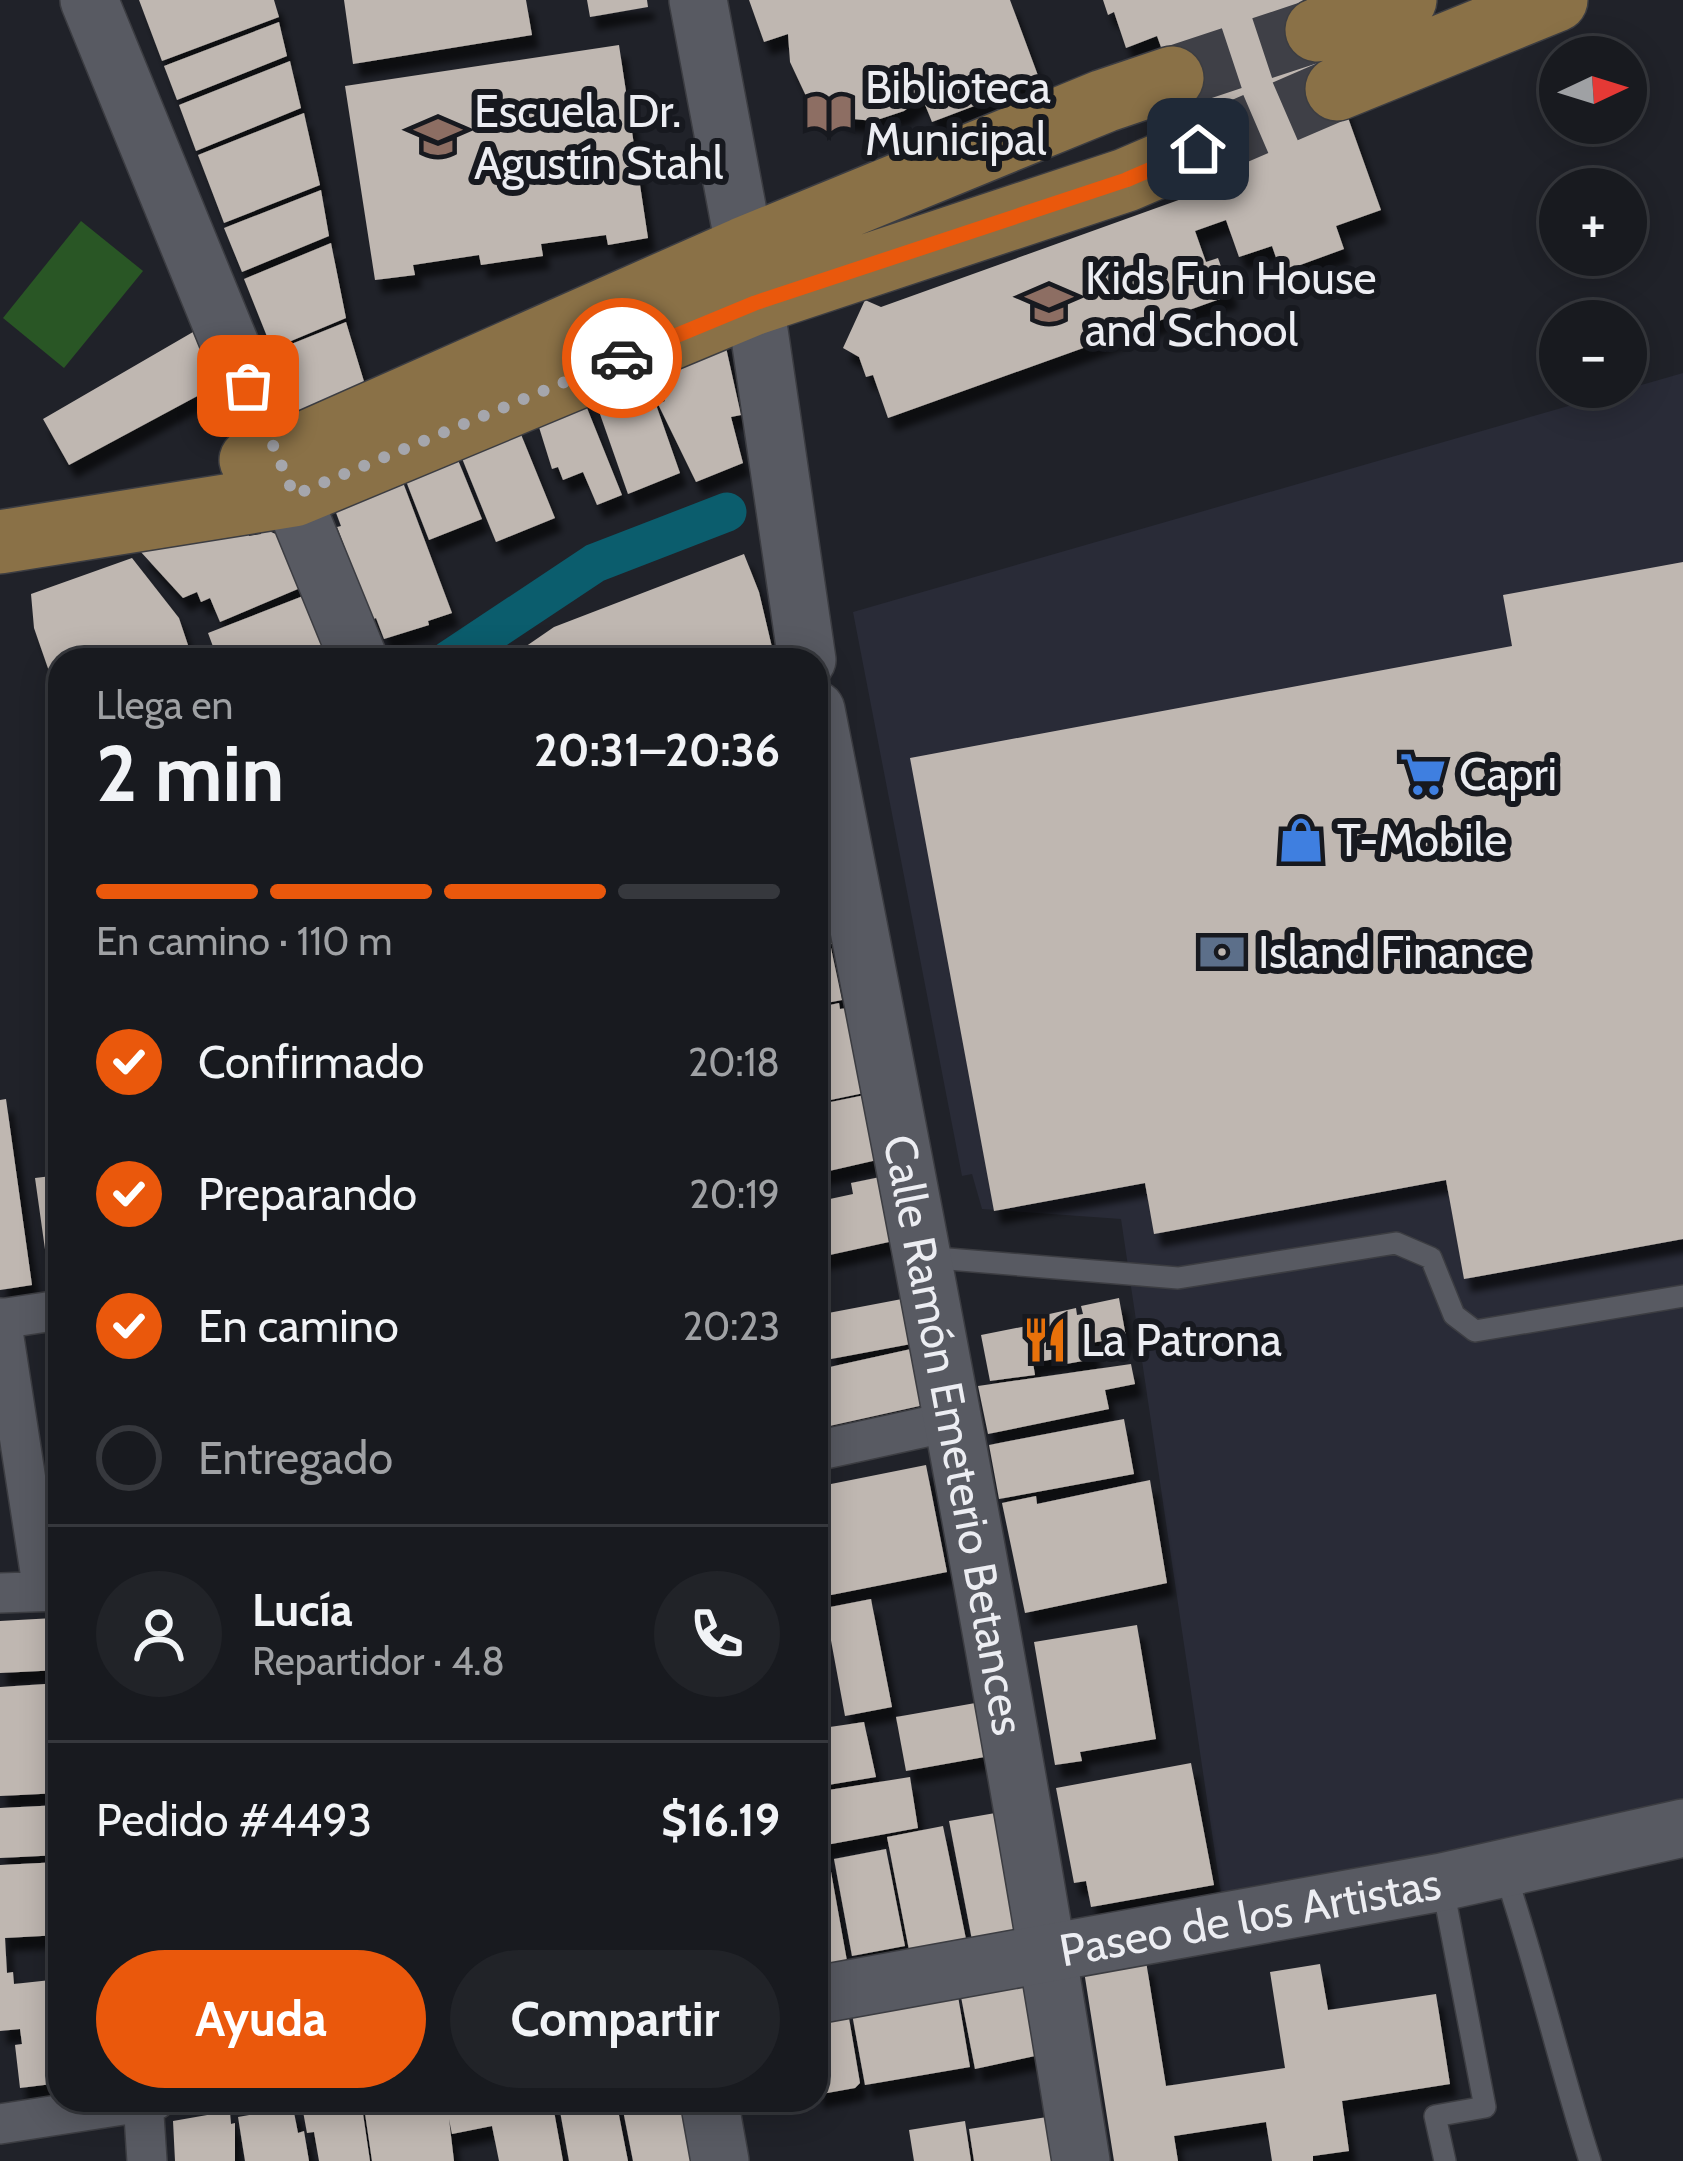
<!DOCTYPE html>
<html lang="es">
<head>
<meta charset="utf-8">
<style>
	body { margin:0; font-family:Cabin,sans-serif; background:#212328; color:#f1f3f6; height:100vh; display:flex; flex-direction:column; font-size:45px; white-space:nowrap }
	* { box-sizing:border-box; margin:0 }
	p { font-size:39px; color:#9fa1a4 }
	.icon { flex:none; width:66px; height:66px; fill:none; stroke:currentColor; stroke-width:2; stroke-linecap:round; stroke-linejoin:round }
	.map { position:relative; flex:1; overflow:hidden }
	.sheet { position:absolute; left:48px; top:648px; width:780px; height:1464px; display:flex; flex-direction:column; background:#181a1f; border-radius:36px; box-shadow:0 6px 30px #0003,0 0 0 3px #36383d }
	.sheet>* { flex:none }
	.needle { width:78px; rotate:86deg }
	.fabs { position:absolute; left:1539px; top:36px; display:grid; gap:24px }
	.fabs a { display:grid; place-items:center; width:108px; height:108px; border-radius:50%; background:#181a1f; box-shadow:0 6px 30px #0003,0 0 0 3px #36383d; font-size:60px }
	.pin { position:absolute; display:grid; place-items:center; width:102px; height:102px; color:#fff; margin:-51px; border-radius:24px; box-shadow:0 6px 18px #0006 }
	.courier { position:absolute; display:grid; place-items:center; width:120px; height:120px; margin:-60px; border:9px solid #ea580c; border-radius:50%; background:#fff; color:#222; box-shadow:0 3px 15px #0007 }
	.head em { font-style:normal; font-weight:700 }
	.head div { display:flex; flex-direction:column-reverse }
	.head { display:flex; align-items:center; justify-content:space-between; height:204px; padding:0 48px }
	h1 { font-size:78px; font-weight:700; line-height:90px }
	.bar { display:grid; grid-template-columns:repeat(4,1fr); gap:18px 12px; align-content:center; height:144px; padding:0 48px }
	.bar i { height:15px; border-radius:9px; background:#36383d }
	.bar .active { background:#ea580c }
	.bar p { grid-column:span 4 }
	.line { display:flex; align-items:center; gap:30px; padding:0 48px; border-top:3px solid #36383d }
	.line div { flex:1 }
	.round { display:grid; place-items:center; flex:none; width:126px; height:126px; border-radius:63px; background:#212328 }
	ol { padding:0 48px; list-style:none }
	li { display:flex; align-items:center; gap:36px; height:132px }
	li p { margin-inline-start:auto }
	li .icon { padding:12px; border-radius:50%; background:#ea580c; color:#fff; stroke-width:4 }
	li:last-child { color:#9fa1a4 }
	li i { width:66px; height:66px; border:6px solid #36383d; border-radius:50% }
	.button { display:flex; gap:24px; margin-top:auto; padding:24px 48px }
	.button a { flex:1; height:138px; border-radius:72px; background:#ea580c; color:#fff; font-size:48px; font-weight:700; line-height:138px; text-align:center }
	.button a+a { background:#212328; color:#f1f3f6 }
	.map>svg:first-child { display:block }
	.built { fill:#292b37 }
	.pitch { fill:#295625 }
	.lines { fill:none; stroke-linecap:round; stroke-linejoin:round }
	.canal { stroke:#0b5d6d; stroke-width:39 }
	.building { fill:#bfb7b1; filter:url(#shadow) }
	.primary-tunnel { stroke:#3f4047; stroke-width:63; stroke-dasharray:63 32; stroke-linecap:butt }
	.lane-casing { stroke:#3c3d42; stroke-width:24 }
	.street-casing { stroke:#3c3d42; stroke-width:42 }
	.secondary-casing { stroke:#3c3d42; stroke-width:60 }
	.primary-casing { stroke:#3c3d42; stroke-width:66 }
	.lane { stroke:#585a62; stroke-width:21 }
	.street { stroke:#585a62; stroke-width:39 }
	.secondary { stroke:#585a62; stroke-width:57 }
	.primary { stroke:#8a7147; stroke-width:63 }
	.done { stroke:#a5a6ac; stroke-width:12; stroke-dasharray:0 21.6 }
	.route { stroke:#ea580c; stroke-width:15 }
	.labels { text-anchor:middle; stroke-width:12; stroke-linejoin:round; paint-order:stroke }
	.poi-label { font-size:45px; fill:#ecedf2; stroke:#17191f; text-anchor:start }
	.street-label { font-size:45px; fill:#ecedf2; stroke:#17191f }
</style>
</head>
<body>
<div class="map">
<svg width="1683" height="2161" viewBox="0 0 1683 2161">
	<defs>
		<filter id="shadow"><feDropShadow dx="7" dy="13" stdDeviation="3" flood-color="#0009"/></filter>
	</defs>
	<rect width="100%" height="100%" fill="#202229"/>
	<!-- built -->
	<path class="built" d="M1683,373v1429l-215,51 -247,41 -100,-675 -139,-10 -10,-35 -10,2 -109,-564z"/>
	<!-- pitch -->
	<path class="pitch" d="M81,221l62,50 -79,97 -61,-50z"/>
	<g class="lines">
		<!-- canal -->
		<path class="canal" d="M449,660l146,-97 132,-51"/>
	</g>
	<!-- building -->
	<path class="building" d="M139,0h135l5,17 -117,44z
		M344,0h182l6,35 -179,29z
		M587,0h60l1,7 -58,10z
		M749,0h261l30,81 -108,41 -10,-25 -18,14 -30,10 -31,-3 -37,-22 -16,-34 -2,-28 -24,8z
		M1103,0h203l75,210 -45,16 8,23 -63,23 -9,-26 -33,11 -13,-37 -31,11 11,31 12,-4 13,37 -343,123 -15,-43 -7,2 -7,-20 -16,-9 22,-48 16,7 331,-119 -55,-152 -31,12 -12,-36 -6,3z
		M279,22l8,34 -110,44 -13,-34z
		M619,45l29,193 -40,7 -2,-10 -65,9 2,12 -62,9 -2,-10 -66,10 2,10 -40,5 -30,-194z
		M290,61l11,47 -105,43 -17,-46z
		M304,113l16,72 -96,38 -26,-68z
		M321,190l8,46 -87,36 -18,-44z
		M331,243l15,75 -74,31 -28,-70z
		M346,322l20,66 -69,25 -23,-62z
		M193,332l23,54 -147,79 -26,-46z
		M723,334l18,81 -10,2 12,46 -47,19 -38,-78 7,-3 -16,-36z
		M646,376l34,97 -52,21 -34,-97z
		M581,393l41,102 -25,10 -14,-33 -20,8 -5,-13 -6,2 -18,-58z
		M518,427l37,91 -59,24 -37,-91z
		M456,455l26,64 -53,21 -25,-64z
		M401,477l51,136 -24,8 1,4 -45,14 -8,-21 -4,2 -35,-93 4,-1 -9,-24z
		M262,528l25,11 18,47 -85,36 -10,-24 -9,4 -4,-10 -14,6 -43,-47 108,-20 1,5 12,-2z
		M744,554l15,38 16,68h-269l48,-33z
		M132,558l47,60 14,42h-133l-1,40 -25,-72 -3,-34z
		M1683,562v677l-219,40 -18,-99 -292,54 -9,-51 -151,28 -84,-453 602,-112 -9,-51z
		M303,596l24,64h-109l-10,-27z
		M829,905l7,38 -20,4v-39z
		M831,948l11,52 -26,5v-54z
		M839,1003l1,6 7,-1 17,85 -48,10v-95z
		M865,1095l12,65 -61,14v-69z
		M6,1099l26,186 -32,5v-190z
		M60,1175v116l-9,1 -16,-114z
		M890,1175l8,65 -82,18v-56l37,-8 -2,-11z
		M1119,1298l7,39 -35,6 3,16 -28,5 -1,-7 -32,6 2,12 -45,6 -9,-46 66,-13 -2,-7 31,-7 1,7 6,-1 -2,-8z
		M902,1299l9,45 -80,15 -8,-45z
		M60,1341v51l-3,1 -8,-51z
		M920,1347l13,56 -117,26v-59z
		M1131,1364l4,20 -30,6 4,19 -121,25 -10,-48z
		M1124,1419l10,55 -135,25 -10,-54z
		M926,1465l21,107 -131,26v-111z
		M1150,1480l17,103 -142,30 -23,-110 34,-7 1,8z
		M871,1599l21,108 -47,9 -20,-108z
		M53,1613h7v57l-60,3v-52l54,-3z
		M1137,1625l19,114 -76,13 2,9 -27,4 -21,-123z
		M60,1683v110l-60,3v-109z
		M981,1702l9,54 -84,15 -10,-54z
		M864,1722l12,55 -60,10v-58z
		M1191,1763l23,122 -123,22 -5,-26 -12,2 -18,-95z
		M910,1777l8,51 -92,17 1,5 -11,2v-60z
		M60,1805v50l-60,3v-50z
		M1007,1811l23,118 -58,11 -23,-119z
		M943,1826l23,113 -57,11 -22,-113z
		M886,1849l19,97 -53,10 -18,-97z
		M828,1855l19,106 -31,6v-110z
		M60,1862v73l-55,3 2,35 6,-1 1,12 46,-5v104l-40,5 -5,-43 7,-1 -2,-15 -20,2v-166z
		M1146,1961l20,125 119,-18 -15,-96 50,-8 8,46 108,-16 14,90 -108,17 7,50 -36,5v5h-41l-6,-39 -92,14 4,25h-64l-30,-190z
		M1029,1982l20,71 -74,16 -14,-72z
		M958,1996l12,71 -105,18 -13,-71z
		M848,2012l12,71 -5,5 -39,7v-76z
		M339,2100h22l9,61h-51l-5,-29 -7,1 -5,-27z
		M363,2100h189l11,61h-64l-7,-35 -40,8 -3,-15 5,42h-82z
		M558,2100h58l12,61h-59z
		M621,2100h62l14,61h-64z
		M293,2107l5,26 6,-2 5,30h-64l-7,-44z
		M230,2111l1,13 4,-1v38h-60l-2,-40z
		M1047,2117l6,44h-79l-5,-32z
		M965,2121l6,40h-57l-5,-31z"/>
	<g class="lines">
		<!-- primary-tunnel -->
		<path class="primary-tunnel" d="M1172,78l145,-48
			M1198,149l139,-60"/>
		<!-- lane casing -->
		<g class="lane-casing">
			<path id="lane" d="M924,1257l254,21 218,-35 35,15 23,57 21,16 208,-35
				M1504,1870c33,96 55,195 86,291
				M1442,1883l43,224 -50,9 10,45"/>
		</g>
		<!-- street casing -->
		<g class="street-casing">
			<path id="street" d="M1,1318l42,273
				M0,1319l60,-9
				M816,1451l137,-30
				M0,1593l60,-2
				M143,2100l4,61
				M0,2124l155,-24"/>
		</g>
		<!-- secondary casing -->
		<g class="secondary-casing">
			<g id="secondary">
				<path d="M89,0l270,660"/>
				<path d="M698,0l57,303 52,357"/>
				<path id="s1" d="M816,710c95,482 188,965 265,1451"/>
				<path id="s2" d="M816,1995l626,-113 241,-54"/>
				<path d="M709,2100l11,61"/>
			</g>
		</g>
		<!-- primary casing -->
		<g class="primary-casing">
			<path id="primary" d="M1317,30l88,-30
				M1337,89l219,-89
				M251,460l25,-4 467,-207 361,-148 68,-23
				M0,542l294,-47 461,-192 371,-123 72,-31"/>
		</g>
		<!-- lane -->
		<use href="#lane" class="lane"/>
		<!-- street -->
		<use href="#street" class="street"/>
		<!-- secondary -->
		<use href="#secondary" class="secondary"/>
		<!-- primary -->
		<use href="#primary" class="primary"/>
	</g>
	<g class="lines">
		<!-- done -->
		<path class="done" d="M248,386l46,109 328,-137"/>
		<!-- route -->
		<path class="route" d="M622,358l133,-55 371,-123 72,-31"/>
	</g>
	<!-- icons -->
	<defs>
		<g id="library-bare" transform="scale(3.6)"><path d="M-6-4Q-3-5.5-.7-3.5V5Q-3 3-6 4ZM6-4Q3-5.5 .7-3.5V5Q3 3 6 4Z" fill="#8d6e63" stroke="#17191f" stroke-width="2.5" paint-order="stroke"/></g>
		<g id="school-bare" transform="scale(3.6)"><path d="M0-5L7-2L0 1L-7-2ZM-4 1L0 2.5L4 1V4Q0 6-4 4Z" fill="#8d6e63" stroke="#17191f" stroke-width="2.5" paint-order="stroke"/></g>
		<g id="supermarket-bare" transform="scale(3.6)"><path d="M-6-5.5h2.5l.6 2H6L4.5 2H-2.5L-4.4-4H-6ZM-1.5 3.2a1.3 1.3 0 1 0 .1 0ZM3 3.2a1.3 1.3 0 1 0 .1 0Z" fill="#3f7fe0" stroke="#17191f" stroke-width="2.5" paint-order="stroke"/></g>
		<g id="shop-bare" transform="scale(3.6)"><path d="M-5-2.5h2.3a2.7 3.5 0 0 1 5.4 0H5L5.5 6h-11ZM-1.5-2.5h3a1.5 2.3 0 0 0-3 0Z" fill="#3f7fe0" stroke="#17191f" stroke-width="2.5" paint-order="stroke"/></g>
		<g id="bank-bare" transform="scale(3.6)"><path d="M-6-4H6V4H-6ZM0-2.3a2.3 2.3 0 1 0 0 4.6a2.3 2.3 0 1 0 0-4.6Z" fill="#5c6f8a" stroke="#17191f" stroke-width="2.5" paint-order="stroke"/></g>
		<g id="restaurant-bare" transform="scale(3.6)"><path d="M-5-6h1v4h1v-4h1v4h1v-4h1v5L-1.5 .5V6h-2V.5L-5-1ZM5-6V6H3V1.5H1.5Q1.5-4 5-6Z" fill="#e8710a" stroke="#17191f" stroke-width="2.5" paint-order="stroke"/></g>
	</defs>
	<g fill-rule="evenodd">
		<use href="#library-bare" x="829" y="113"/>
		<use href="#school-bare" x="438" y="137"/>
		<use href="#school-bare" x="1049" y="304"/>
		<use href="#supermarket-bare" x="1423" y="774"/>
		<use href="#shop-bare" x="1301" y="840"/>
		<use href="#bank-bare" x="1222" y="952"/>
		<use href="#restaurant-bare" x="1045" y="1340"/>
	</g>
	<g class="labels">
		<!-- poi labels -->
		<g class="poi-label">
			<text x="865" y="103">Biblioteca<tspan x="865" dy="52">Municipal</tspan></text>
			<text x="474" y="127">Escuela Dr.<tspan x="474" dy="52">Agustín Stahl</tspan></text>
			<text x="1085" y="294">Kids Fun House<tspan x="1085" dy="52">and School</tspan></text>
			<text x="1459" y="790">Capri</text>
			<text x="1337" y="856">T-Mobile</text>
			<text x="1258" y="968">Island Finance</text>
			<text x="1081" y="1356">La Patrona</text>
		</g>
		<!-- street labels -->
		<g class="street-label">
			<text dy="16" stroke="none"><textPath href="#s1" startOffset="738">Calle Ramón Emeterio Betances</textPath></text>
			<text dy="16" stroke="none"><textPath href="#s2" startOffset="441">Paseo de los Artistas</textPath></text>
		</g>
	</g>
</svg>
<div class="fabs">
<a><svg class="needle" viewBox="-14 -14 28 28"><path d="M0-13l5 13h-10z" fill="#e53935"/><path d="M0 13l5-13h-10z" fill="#9fa1a4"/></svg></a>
<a>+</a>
<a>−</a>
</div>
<div class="pin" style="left:248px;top:386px;background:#ea580c"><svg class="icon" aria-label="bag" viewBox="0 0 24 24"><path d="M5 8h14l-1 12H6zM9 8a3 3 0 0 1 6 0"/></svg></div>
<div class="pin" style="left:1198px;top:149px;background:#1f2937"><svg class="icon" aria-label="home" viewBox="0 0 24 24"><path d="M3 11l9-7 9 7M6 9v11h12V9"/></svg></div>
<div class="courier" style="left:622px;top:358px"><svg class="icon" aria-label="car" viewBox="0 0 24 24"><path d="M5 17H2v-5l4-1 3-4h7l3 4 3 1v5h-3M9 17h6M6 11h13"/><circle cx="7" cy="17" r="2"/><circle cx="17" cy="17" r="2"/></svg></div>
<section class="sheet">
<div class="head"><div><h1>2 min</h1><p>Llega en</p></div><em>20:31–20:36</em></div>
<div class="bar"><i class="active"></i><i class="active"></i><i class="active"></i><i></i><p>En camino · 110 m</p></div>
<ol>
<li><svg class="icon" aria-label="check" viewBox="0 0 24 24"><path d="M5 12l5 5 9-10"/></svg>Confirmado<p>20:18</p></li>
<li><svg class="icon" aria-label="check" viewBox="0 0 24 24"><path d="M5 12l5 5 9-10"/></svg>Preparando<p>20:19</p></li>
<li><svg class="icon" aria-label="check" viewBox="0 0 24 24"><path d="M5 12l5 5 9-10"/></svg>En camino<p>20:23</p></li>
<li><i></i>Entregado</li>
</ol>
<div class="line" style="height:216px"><a class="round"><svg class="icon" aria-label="person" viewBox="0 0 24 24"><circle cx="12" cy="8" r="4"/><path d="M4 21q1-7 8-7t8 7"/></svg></a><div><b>Lucía</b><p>Repartidor · 4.8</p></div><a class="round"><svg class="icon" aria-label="phone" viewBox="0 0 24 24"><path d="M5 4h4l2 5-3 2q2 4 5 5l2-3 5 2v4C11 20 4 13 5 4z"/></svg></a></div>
<div class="line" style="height:156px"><div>Pedido #4493</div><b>$16.19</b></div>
<div class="button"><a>Ayuda</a><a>Compartir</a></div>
</section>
</div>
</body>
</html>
